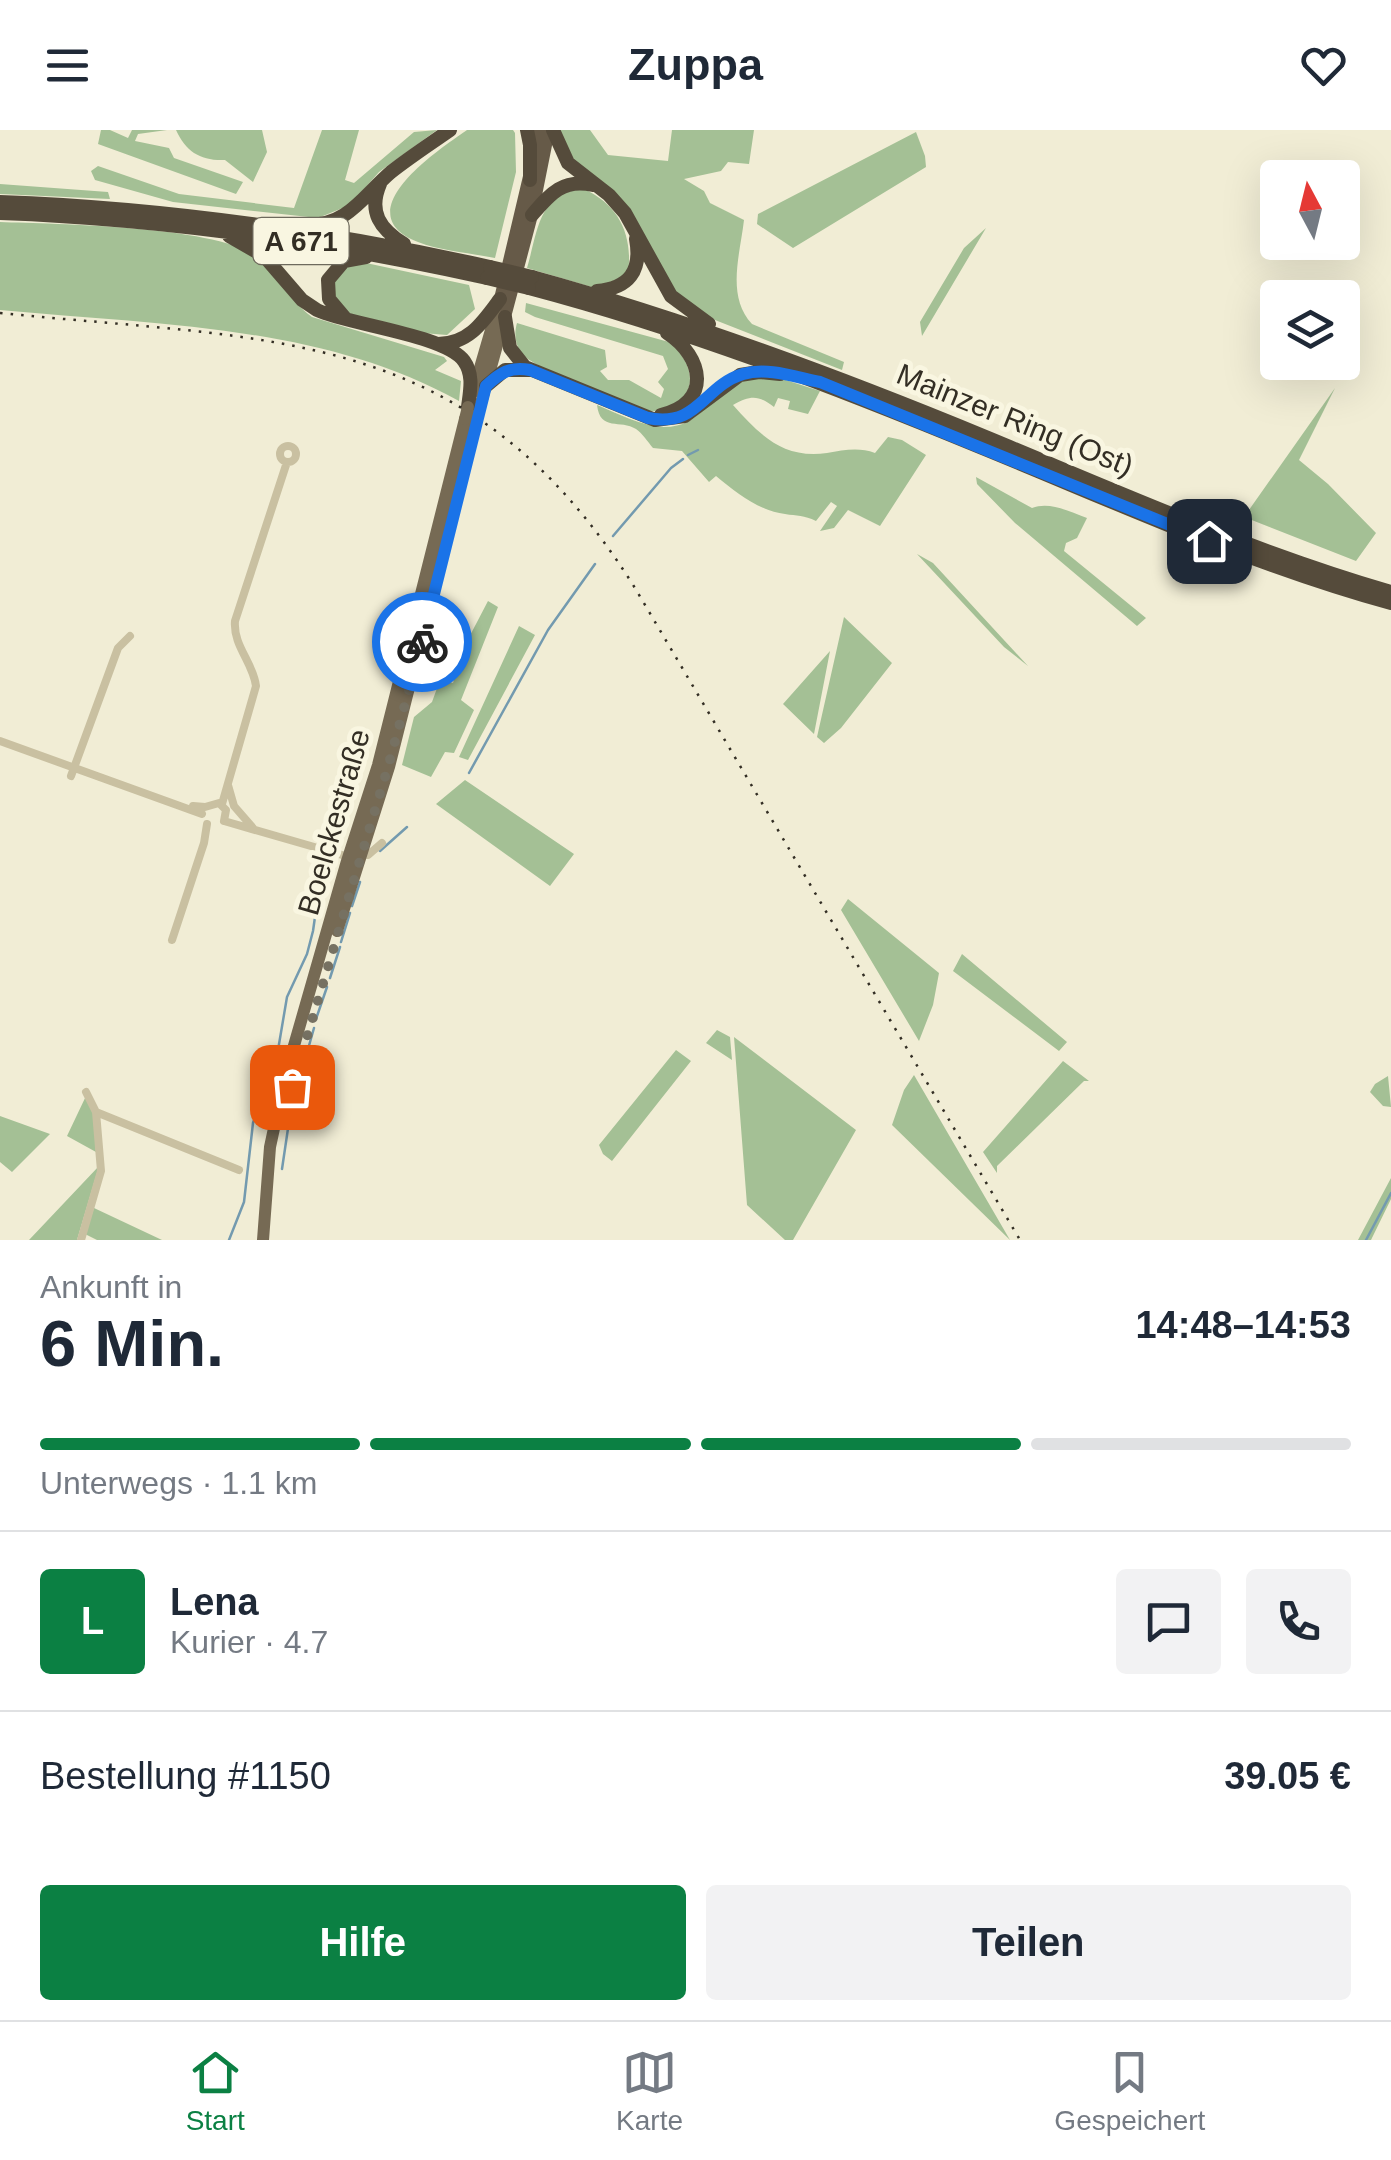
<!DOCTYPE html>
<html lang="de">
<head>
<meta charset="utf-8">
<style>
	body { margin:0; font-family:Helvetica,sans-serif; background:#f2f2f3; color:#1f2937; height:100vh; display:flex; flex-direction:column; font-size:38px; white-space:nowrap }
	* { box-sizing:border-box; margin:0 }
	p { font-size:32px; color:#747a83 }
	.icon { flex:none; width:55px; height:55px; fill:none; stroke:currentColor; stroke-width:2; stroke-linecap:round; stroke-linejoin:round }
	.map { position:relative; height:1110px; overflow:hidden }
	.sheet { display:flex; flex-direction:column; background:#fff; flex:1 }
	.sheet>* { flex:none }
	.needle { width:65px; rotate:353deg }
	.controls { position:absolute; left:1260px; top:30px; display:grid; gap:20px }
	.controls a { display:grid; place-items:center; width:100px; height:100px; border-radius:10px; background:#fff; box-shadow:0 10px 40px #0002; font-size:50px }
	.pin { position:absolute; display:grid; place-items:center; width:85px; height:85px; color:#fff; margin:-42px; border-radius:20px; box-shadow:0 5px 15px #0006 }
	.courier { position:absolute; display:grid; place-items:center; width:100px; height:100px; margin:-50px; border:8px solid #1a73e8; border-radius:50%; background:#fff; color:#222; box-shadow:0 2px 12px #0007 }
	.head em { font-style:normal; font-weight:600 }
	.head div { display:flex; flex-direction:column-reverse }
	.head { display:flex; align-items:center; justify-content:space-between; height:170px; padding:0 40px }
	h1 { font-size:65px; font-weight:600; line-height:75px }
	.bar { display:grid; grid-template-columns:repeat(4,1fr); gap:15px 10px; align-content:center; height:120px; padding:0 40px }
	.bar i { height:12px; border-radius:8px; background:#e0e1e3 }
	.bar .selected { background:#0b8043 }
	.bar p { grid-column:span 4 }
	.line { display:flex; align-items:center; gap:25px; padding:0 40px; border-top:2px solid #e0e1e3 }
	.line div { flex:1 }
	.round { display:grid; place-items:center; flex:none; width:105px; height:105px; border-radius:10px; background:#f2f2f3 }
	.button { display:flex; gap:20px; margin-top:auto; padding:20px 40px }
	.button a { flex:1; height:115px; border-radius:10px; background:#0b8043; color:#fff; font-size:40px; font-weight:600; line-height:115px; text-align:center }
	.button a+a { background:#f2f2f3; color:#1f2937 }
	header { display:flex; justify-content:space-between; align-items:center; height:130px; padding:0 40px; background:#fff; font-size:45px; font-weight:600 }
	.tabs { display:flex; justify-content:space-around; align-items:center; height:140px; border-top:2px solid #e0e1e3; background:#fff; font-size:28px; color:#747a83 }
	.tabs a { display:grid; justify-items:center; gap:5px }
	.tabs .selected { color:#0b8043 }
	.map>svg:first-child { display:block }
	.green { fill:#a4c095 }
	.lines { fill:none; stroke-linecap:round; stroke-linejoin:round }
	.stream { stroke:#739aaf; stroke-width:2.5 }
	.minor { stroke:#c9c0a1; stroke-width:8 }
	.primary { stroke:#766a54; stroke-width:12 }
	.trunk { stroke:#665a48; stroke-width:12 }
	.motorway { stroke:#554b3b; stroke-width:14 }
	.rail { stroke:#332e24; stroke-width:2.5; stroke-dasharray:2.5 8; stroke-linecap:butt }
	.primary-bridge { stroke:#766a54; stroke-width:12 }
	.motorway-bridge { stroke:#554b3b; stroke-width:14 }
	.done { stroke:#767162; stroke-width:10; stroke-dasharray:0 18 }
	.route { stroke:#1a73e8; stroke-width:12 }
	.labels { text-anchor:middle; stroke-width:10; stroke-linejoin:round; paint-order:stroke }
	.shield { fill:#f9f6e1; stroke:#6e6a5d; stroke-width:2.5 }
	.shield-label { font-size:28px; font-weight:bold; fill:#332e24 }
	.street-label { font-size:30px; fill:#332e24; stroke:#f9f6e1 }
</style>
</head>
<body>
<header><svg class="icon" aria-label="menu" viewBox="0 0 24 24"><path d="M4 6h16M4 12h16M4 18h16"/></svg>Zuppa<svg class="icon" aria-label="heart" viewBox="0 0 24 24"><path d="M12 20l-8-8c-3-5 5-10 8-4 3-6 11-1 8 4z"/></svg></header>
<div class="map">
<svg width="1391" height="1110" viewBox="0 0 1391 1110">
	<rect width="100%" height="100%" fill="#f1edd5"/>
	<!-- green -->
	<path class="green" d="M101,0h9l18,8 4,-8h35l-29,4 -3,7 34,7 5,10 69,24 -7,12 -138,-50z
		M176,0h86l5,22 -14,30 -28,-22c-24,1 -39,-8 -49,-30z
		M322,0h37l-14,50 9,3 60,-51 23,-2 -58,42 -29,33 -32,13 -145,-16 -78,-22 -4,-9 7,-5 81,28 115,14z
		M467,0h46l2,3 1,39 -21,86c-24,-5 -54,-7 -77,-16 -74,-29 20,-92 49,-112z
		M558,0h32l18,25 60,6 4,-31h82l-5,34 -21,-2 -7,9 -37,8 20,12 6,12 34,17c-4,35 -18,76 8,104l92,38 -2,8 -127,-50 -38,-24 -32,-57 -69,-72z
		M916,2l9,24 1,11 -133,81 -36,-24 1,-10z
		M0,54l108,8 2,7 -110,-5z
		M584,59c37,17 49,48 44,86l-33,13 -68,-20c11,-37 11,-76 57,-79z
		M0,92c56,2 212,4 254,33 24,16 33,44 58,62l132,40 3,4 -12,9 26,11 -2,20c-139,-77 -304,-76 -459,-91z
		M986,98l-64,108 -2,-14 44,-74z
		M366,133l103,22 6,24 -28,26 -37,-3 -63,-18 -17,-26 10,-21z
		M526,173l143,39c21,16 33,49 3,63 -6,3 -15,7 -22,6 -19,-2 -119,-44 -129,-58 -6,-9 -7,-20 -4,-30l88,27 2,17 -7,4 8,9h21l32,18 3,-9 -6,-7 10,-13 -5,-13 -128,-39 -10,-5z
		M773,246l47,15 -12,23 -20,-5 2,-8 -12,-3 -4,9c-16,-12 -23,-12 -41,-2 28,31 50,54 94,48 17,-3 32,-6 48,0l13,-16 14,3 24,15 -46,71 -32,-16 -14,18 -14,3 17,-25 -6,-4 -15,19c-12,-6 -19,-5 -31,-7 -28,-4 -48,-21 -69,-38l-7,6 -27,-31 -29,-3c-5,-6 -11,-15 -17,-19 -15,-10 -36,3 -39,-24 20,8 44,21 67,22 39,0 43,-32 71,-44 11,-5 26,-5 38,-7z
		M1335,258l-36,72 29,24 48,49 -20,28 -112,-44z
		M976,347l56,31c18,-7 38,4 55,10l-10,20 -11,5 -2,8 82,67 -9,8 -122,-103 -38,-39z
		M917,424l16,9 95,103 -24,-19z
		M488,471l10,6 -37,93 13,10 -20,43 -9,-1 -14,25 -29,-12 12,-48 18,-15 8,-22 13,3 11,-36z
		M844,487l48,46 -51,65 -17,15 -7,-6z
		M519,496l16,9 -67,125 -9,-3z
		M830,521l-16,83 -31,-30z
		M465,650l109,74 -24,32 -114,-82z
		M848,769l91,74 -6,32 -14,36 -78,-131z
		M962,824l105,88 -8,9 -106,-80z
		M717,900l13,7 2,23 -26,-17z
		M734,907l122,93 -63,110h-8l-38,-35z
		M676,920l15,11 -79,100 -9,-7 -4,-9z
		M1063,931l26,20h-5l-87,85v7l-14,-21z
		M914,945l96,165 -118,-115 12,-35z
		M1388,946l3,31 -8,-1 -13,-14 5,-8z
		M86,966l8,20 2,36 -29,-16z
		M0,986l50,18 -38,38 -12,-10z
		M99,1036l-22,74h-48z
		M1391,1048v21l-20,41h-13z
		M94,1078l68,32h-65l-12,-6z"/>
	<g class="lines">
		<!-- stream -->
		<path class="stream" d="M688,325l10,-5
			M613,406l58,-68 12,-9
			M469,643l79,-143 47,-66
			M380,721l27,-24
			M352,776l8,-24
			M341,812l9,-29
			M330,848l10,-31
			M316,889l11,-32
			M291,979l23,-81
			M282,1039l8,-54
			M229,1110l15,-38 9,-79 24,-67 10,-59 20,-43 6,-23 7,-49 10,-4
			M1366,1110l25,-47"/>
		<!-- minor -->
		<path class="minor" d="M280 324a8 8 0 1 1 16 0a8 8 0 1 1-16 0Z
			M0,611l202,73
			M71,646l47,-128 12,-12
			M228,655l6,21 19,22
			M222,674l34,-118c-3,-24 -23,-40 -21,-65l52,-159
			M193,676l12,1 14,-4 7,7 -2,11
			M224,691l125,36
			M360,724l8,1 14,-12
			M172,810l32,-97 3,-19
			M86,962l10,20
			M81,1110l20,-69 -5,-59 143,58"/>
		<!-- primary -->
		<path class="primary" d="M473,262l25,-86
			M478,284l26,-94
			M337,801l52,-164 86,-342
			M263,1110l7,-93 15,-70 62,-216 31,-96 87,-346"/>
		<!-- trunk -->
		<path class="trunk" d="M500,169l40,-169
			M505,187l27,-102 17,-85"/>
		<!-- motorway -->
		<path class="motorway" d="M527,0l3,15v35
			M553,0l15,33 41,32 16,18 46,83 38,28
			M380,54c-12,28 0,45 24,60
			M0,72c166,6 328,29 490,65
			M0,83c165,6 326,29 487,65
			M532,85c18,-21 31,-37 61,-30
			M307,95c41,1 56,-29 84,-53 19,-15 39,-28 59,-42
			M229,106l35,20 38,44 15,10c33,15 128,25 147,51 10,14 6,30 4,46
			M532,147c156,43 306,99 456,161 133,55 265,114 403,154
			M529,158c155,41 303,98 451,159 135,55 269,117 411,156
			M597,161c32,-3 45,-20 39,-52
			M505,187l5,31 15,19 130,53 30,-4 55,-41 19,-3 21,2
			M345,188l-16,-19 -1,-19 16,-19 22,-4
			M438,214c31,0 45,-22 62,-45
			M486,256l19,-16h25
			M661,285c51,-12 43,-58 6,-82"/>
		<!-- rail -->
		<path class="rail" d="M0,183c276,28 470,12 635,275l385,652"/>
		<!-- primary-bridge -->
		<path class="primary-bridge" d="M465,289l3,-12
			M475,295l3,-11"/>
		<!-- motorway-bridge -->
		<path class="motorway-bridge" d="M490,137l42,10
			M487,148l42,10"/>
	</g>
	<g class="lines">
		<!-- done -->
		<path class="done" d="M292,957l96,-320 34,-125"/>
		<!-- route -->
		<path class="route" d="M422,512l64,-256c14,-13 24,-20 44,-16l118,48c51,10 55,-32 95,-44 25,-7 52,3 77,8l389,159"/>
	</g>
	<g class="labels">
		<!-- shield labels -->
		<rect class="shield" x="253.5" y="88" width="95" height="46" rx="8"/>
		<g class="shield-label">
			<text x="301" y="121">A 671</text>
		</g>
		<!-- street labels -->
		<g class="street-label">
			<text transform="translate(1015 290) rotate(22)" y="10">Mainzer Ring (Ost)</text>
			<text transform="translate(334 692) rotate(-74)" y="10">Boelckestraße</text>
		</g>
	</g>
</svg>
<div class="controls">
<a><svg class="needle" viewBox="-14 -14 28 28"><path d="M0-13l5 13h-10z" fill="#e53935"/><path d="M0 13l5-13h-10z" fill="#747a83"/></svg></a>
<a><svg class="icon" aria-label="layers" viewBox="0 0 24 24"><path d="M12 4l9 5-9 5-9-5zM3 14l9 5 9-5"/></svg></a>
</div>
<div class="pin" style="left:292px;top:957px;background:#ea580c"><svg class="icon" aria-label="bag" viewBox="0 0 24 24"><path d="M5 8h14l-1 12H6zM9 8a3 3 0 0 1 6 0"/></svg></div>
<div class="pin" style="left:1209px;top:411px;background:#1f2937"><svg class="icon" aria-label="home" viewBox="0 0 24 24"><path d="M3 11l9-7 9 7M6 9v11h12V9"/></svg></div>
<div class="courier" style="left:422px;top:512px"><svg class="icon" aria-label="bike" viewBox="0 0 24 24"><circle cx="6" cy="16" r="4"/><circle cx="18" cy="16" r="4"/><path d="M6 16l4-8h5l3 8M10 8l3 8H6M13 5h3"/></svg></div>
</div>
<section class="sheet">
<div class="head"><div><h1>6 Min.</h1><p>Ankunft in</p></div><em>14:48–14:53</em></div>
<div class="bar"><i class="selected"></i><i class="selected"></i><i class="selected"></i><i></i><p>Unterwegs · 1.1 km</p></div>
<div class="line" style="height:180px"><b class="round" style="background:#0b8043;color:#fff">L</b><div><b>Lena</b><p>Kurier · 4.7</p></div><a class="round"><svg class="icon" aria-label="chat" viewBox="0 0 24 24"><path d="M4 5h16v11H9l-5 4z"/></svg></a><a class="round"><svg class="icon" aria-label="phone" viewBox="0 0 24 24"><path d="M5 4h4l2 5-3 2q2 4 5 5l2-3 5 2v4C11 20 4 13 5 4z"/></svg></a></div>
<div class="line" style="height:130px"><div>Bestellung #1150</div><b>39.05 €</b></div>
<div class="button"><a>Hilfe</a><a>Teilen</a></div>
</section>
<nav class="tabs">
<a class="selected"><svg class="icon" aria-label="home" viewBox="0 0 24 24"><path d="M3 11l9-7 9 7M6 9v11h12V9"/></svg>Start</a>
<a><svg class="icon" aria-label="map" viewBox="0 0 24 24"><path d="M3 6l6-2 6 2 6-2v14l-6 2-6-2-6 2zM9 4v14M15 6v14"/></svg>Karte</a>
<a><svg class="icon" aria-label="saved" viewBox="0 0 24 24"><path d="M7 4h10v16l-5-4-5 4z"/></svg>Gespeichert</a>
</nav>
</body>
</html>
